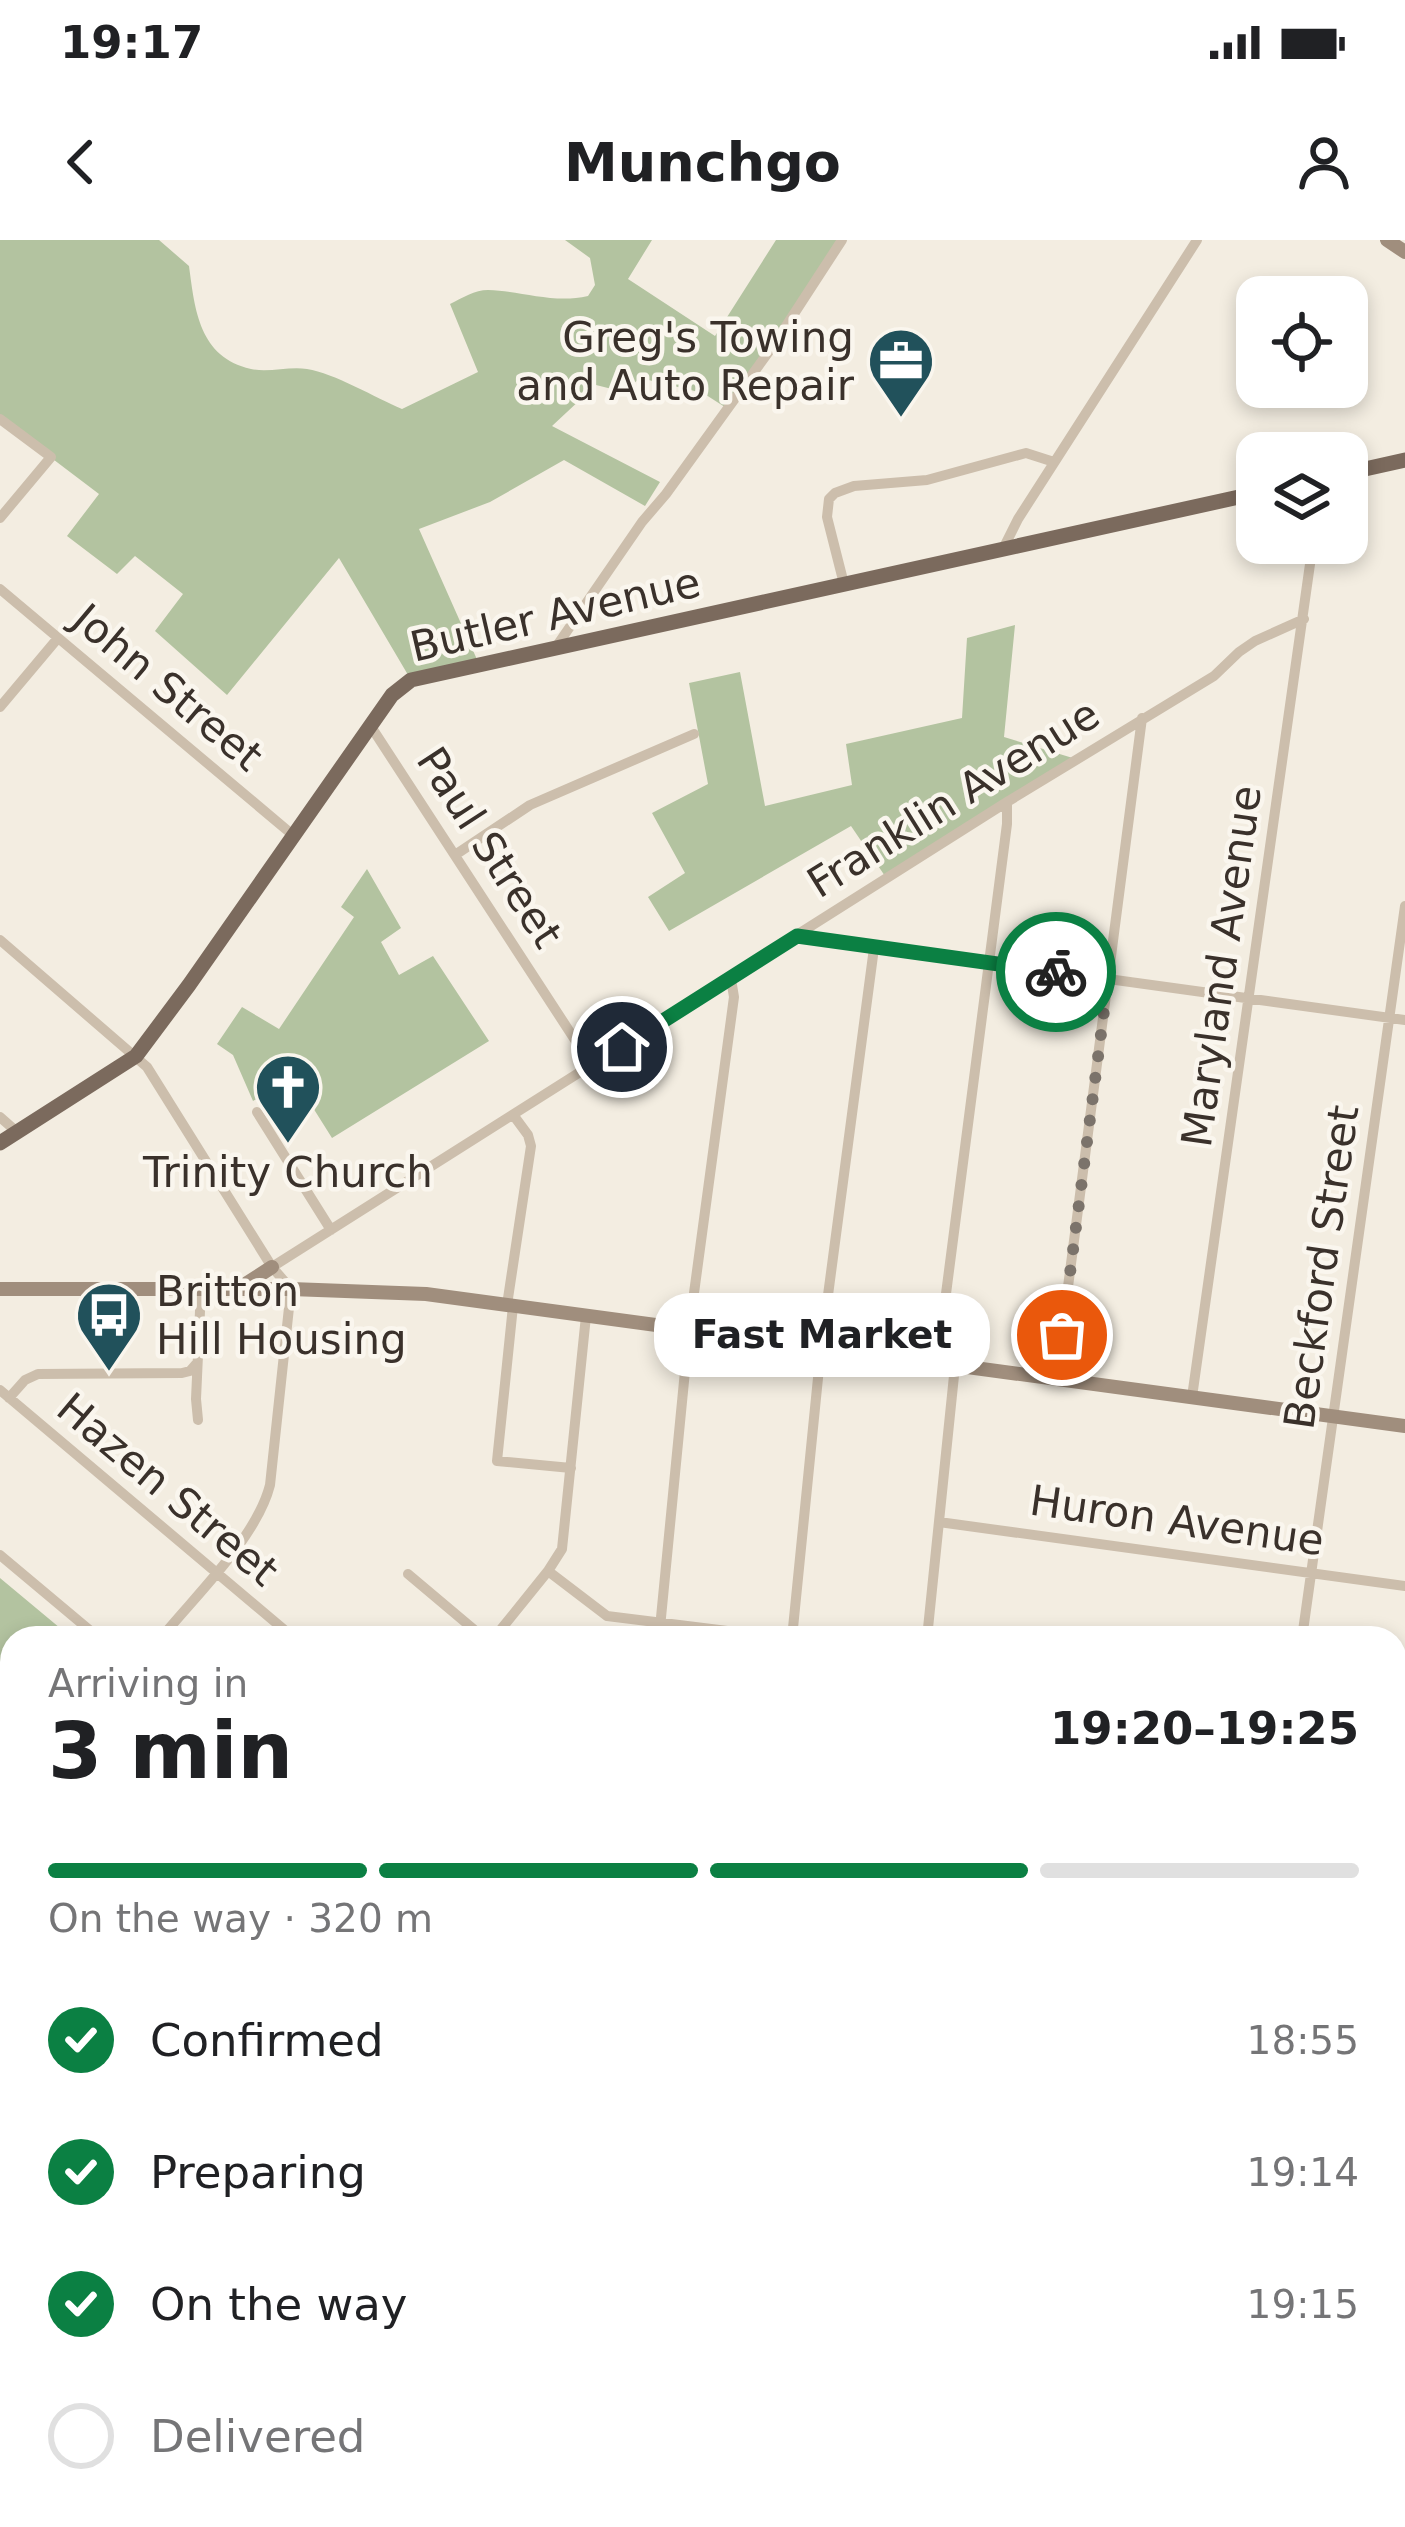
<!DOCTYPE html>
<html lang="en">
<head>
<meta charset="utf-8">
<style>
	body { margin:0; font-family:"DejaVu Sans",sans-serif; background:#f2f2f2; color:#202124; height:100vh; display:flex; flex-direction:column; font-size:45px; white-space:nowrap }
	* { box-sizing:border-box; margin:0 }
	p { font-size:39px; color:#757577 }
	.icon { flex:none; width:66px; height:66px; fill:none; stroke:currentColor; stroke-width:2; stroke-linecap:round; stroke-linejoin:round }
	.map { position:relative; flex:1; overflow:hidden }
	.details { position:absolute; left:0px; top:1386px; width:1407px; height:903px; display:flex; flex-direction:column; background:#fff; border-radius:36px 36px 0 0; box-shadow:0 6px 18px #0003 }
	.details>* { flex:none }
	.tools { position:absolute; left:1236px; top:36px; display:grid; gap:24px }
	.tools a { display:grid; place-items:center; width:132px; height:132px; border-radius:24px; background:#fff; box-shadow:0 6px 18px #0003; font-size:60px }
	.pin { position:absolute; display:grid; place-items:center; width:102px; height:102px; color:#fff; margin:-51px; border:6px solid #fff; border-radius:50%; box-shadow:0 3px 12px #0007 }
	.courier { position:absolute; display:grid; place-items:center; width:120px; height:120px; margin:-60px; border:9px solid #0b8043; border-radius:50%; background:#fff; color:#222; box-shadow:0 3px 15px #0007 }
	.bubble { position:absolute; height:84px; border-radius:36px; background:#fff; box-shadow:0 6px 18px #0003; font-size:39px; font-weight:600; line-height:84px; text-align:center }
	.overview em { font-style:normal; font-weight:600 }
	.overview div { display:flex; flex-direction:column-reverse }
	.overview { display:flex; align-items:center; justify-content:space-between; height:204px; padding:0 48px }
	h1 { font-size:78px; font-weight:600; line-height:90px }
	.bar { display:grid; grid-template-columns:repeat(4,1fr); gap:18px 12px; align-content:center; height:144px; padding:0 48px }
	.bar i { height:15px; border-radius:9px; background:#e0e0e0 }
	.bar .current { background:#0b8043 }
	.bar p { grid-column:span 4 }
	ol { padding:0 48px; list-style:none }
	li { display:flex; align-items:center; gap:36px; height:132px }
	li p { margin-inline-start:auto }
	li .icon { padding:12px; border-radius:50%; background:#0b8043; color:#fff; stroke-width:4 }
	li:last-child { color:#757577 }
	li i { width:66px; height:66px; border:6px solid #e0e0e0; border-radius:50% }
	.status { display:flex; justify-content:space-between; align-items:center; height:84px; padding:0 60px; background:#fff; direction:ltr }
	.status svg { height:33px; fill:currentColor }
	header { display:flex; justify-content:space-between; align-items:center; height:156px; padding:0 48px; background:#fff; font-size:54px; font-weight:600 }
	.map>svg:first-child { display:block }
	.green { fill:#b3c3a0 }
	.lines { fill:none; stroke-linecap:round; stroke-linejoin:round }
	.street { stroke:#ccbeac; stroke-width:10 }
	.secondary { stroke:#a08e7d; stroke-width:14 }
	.primary { stroke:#7b6a5d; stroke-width:15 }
	.done { stroke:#7b736b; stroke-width:12; stroke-dasharray:0 21.6 }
	.route { stroke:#0b8043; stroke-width:15 }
	.labels { text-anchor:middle; stroke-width:9; stroke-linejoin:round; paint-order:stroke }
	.poi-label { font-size:42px; fill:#3a312b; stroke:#faf6ee; text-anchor:end }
	.street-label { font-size:42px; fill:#3a312b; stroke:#faf6ee }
</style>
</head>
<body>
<div class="status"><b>19:17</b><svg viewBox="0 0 49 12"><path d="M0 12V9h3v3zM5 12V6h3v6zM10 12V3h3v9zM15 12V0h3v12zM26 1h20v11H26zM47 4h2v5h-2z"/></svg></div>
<header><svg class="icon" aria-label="back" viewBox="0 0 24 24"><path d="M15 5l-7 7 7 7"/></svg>Munchgo<svg class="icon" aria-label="person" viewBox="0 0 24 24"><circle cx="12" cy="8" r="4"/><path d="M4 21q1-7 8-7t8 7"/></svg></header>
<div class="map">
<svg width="1405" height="2287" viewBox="0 0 1405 2287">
	<rect width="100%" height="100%" fill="#f3ede1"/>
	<!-- green -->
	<path class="green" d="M0,0h159l30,26c6,44 10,91 62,103 18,4 38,-3 56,0 27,4 69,29 95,40l76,-37 -28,-68c12,-6 25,-14 38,-14 35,1 65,14 100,6l7,-11 -5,-27 -25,-18h87l-24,39 87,57 61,-96h66l-114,169 -25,-16 -63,-15 -16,14 -28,-7 -44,41 108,56 -15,24 -81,-46 -74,42 -71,27 60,135 -68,16 -72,-122 -112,137 -72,-64 28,-37 -48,-38 -18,18 -50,-38 32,-42 -99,-75z
		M1015,385l-11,112 72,22 -189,120 -36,-53 -182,105 -21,-34 37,-24 -33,-60 56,-29 -19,-101 51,-11 25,134 87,-21 -6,-41 116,-26 5,-80z
		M367,629l34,59 -20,14 18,33 34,-19 56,85 -157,97 -39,-62 -40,25 -20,-46 -16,-11 25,-37 37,22 75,-112 -13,-10z
		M0,1338l72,60h-60v160l-12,-10z
		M774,2277h372l10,10h-370z"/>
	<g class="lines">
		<!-- street -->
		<path class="street" d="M0,179l51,38 -51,61
			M1003,309l15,-30 179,-279
			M844,344l-17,-67 2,-18 6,-6 19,-7 73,-6 99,-27 28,9
			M0,349l294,247
			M556,407l86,-125 24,-28 109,-151 67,-103
			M0,467l58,-69
			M370,485l222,341
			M455,615l75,-50 164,-71
			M797,696l608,84
			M0,700l147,127 125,200 19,22 -21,196c-13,52 -74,110 -109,153
			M257,872l74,118
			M0,877l17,15
			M272,1027l735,-465 207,-126 25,-24 16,-11 49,-22
			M507,1065l24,-159 -3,-11 -14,-19
			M513,1066l-16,155 74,7
			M937,1123l70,-539v-22
			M1056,1139l86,-661
			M0,1150l294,248
			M1192,1157l121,-854
			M9,1158l16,-18 13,-6 144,-1 8,-2 7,-8
			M198,1180l-2,-21 5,-110
			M939,1282l466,64
			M0,1315l99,83
			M548,1331l59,45 177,22
			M408,1334l76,64
			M494,1398l54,-67 14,-22 24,-233
			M659,1398l30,-308 45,-333 -3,-18
			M792,1398l29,-290 53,-400
			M927,1398l28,-272
			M1302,1398l103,-732
			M1395,1473l10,-12
			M1395,1489l10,8
			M0,1644l12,10
			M1395,1752l10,8
			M1395,1968l10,-12
			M0,2004l12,-15
			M0,2026l12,10
			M1395,2127l10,8
			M0,2193l12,8
			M1395,2251l10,8
			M763,2277l13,10
			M0,2286l12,-14
			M103,2287l9,-10
			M301,2287l8,-10
			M1336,2287l8,-10"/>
		<!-- secondary -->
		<path class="secondary" d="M1387,0l18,12
			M241,1047l31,-20
			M0,1049h291l135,5 979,132
			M513,2287l8,-10"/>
		<!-- primary -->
		<path class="primary" d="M1347,233l58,-13
			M0,903l136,-87 53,-71 203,-290 19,-15 846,-187"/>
	</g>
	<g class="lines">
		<!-- done -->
		<path class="done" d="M1056,732l52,8 -46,355"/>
		<!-- route -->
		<path class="route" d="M622,807l175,-111 259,36"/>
	</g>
	<!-- icons -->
	<defs>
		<g id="office-pin" transform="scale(3.45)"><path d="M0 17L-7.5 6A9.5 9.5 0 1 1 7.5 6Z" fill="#21515b" stroke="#faf6ee"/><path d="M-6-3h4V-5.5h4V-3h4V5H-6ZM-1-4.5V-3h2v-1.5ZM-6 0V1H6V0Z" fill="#fff"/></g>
		<g id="church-pin" transform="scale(3.45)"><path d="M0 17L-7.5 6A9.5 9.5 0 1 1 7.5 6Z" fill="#21515b" stroke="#faf6ee"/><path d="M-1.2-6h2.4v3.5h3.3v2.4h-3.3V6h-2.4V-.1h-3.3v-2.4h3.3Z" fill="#fff"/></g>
		<g id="bus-pin" transform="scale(3.45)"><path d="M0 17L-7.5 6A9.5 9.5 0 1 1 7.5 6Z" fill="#21515b" stroke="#faf6ee"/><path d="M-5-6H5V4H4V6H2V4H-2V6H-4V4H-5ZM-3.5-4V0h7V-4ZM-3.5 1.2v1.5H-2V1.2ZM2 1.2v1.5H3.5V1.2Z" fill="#fff"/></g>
	</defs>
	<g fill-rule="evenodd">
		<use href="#office-pin" x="901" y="121"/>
		<use href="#church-pin" x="288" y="847"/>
		<use href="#bus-pin" x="109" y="1075"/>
	</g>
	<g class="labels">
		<!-- poi labels -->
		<g class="poi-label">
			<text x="854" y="112">Greg's Towing<tspan x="854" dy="48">and Auto Repair</tspan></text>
			<text x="288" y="947" text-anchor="middle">Trinity Church</text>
			<text x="156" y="1066" text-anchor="start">Britton<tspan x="156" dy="48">Hill Housing</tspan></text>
		</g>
		<!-- street labels -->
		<g class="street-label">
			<text transform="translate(555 374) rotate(-13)" y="15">Butler Avenue</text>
			<text transform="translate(168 447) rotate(40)" y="15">John Street</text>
			<text transform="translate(953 558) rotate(-32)" y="15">Franklin Avenue</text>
			<text transform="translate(490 607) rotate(57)" y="15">Paul Street</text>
			<text transform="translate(1221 726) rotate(-82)" y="15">Maryland Avenue</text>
			<text transform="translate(1321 1027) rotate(-82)" y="15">Beckford Street</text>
			<text transform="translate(168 1249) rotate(40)" y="15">Hazen Street</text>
			<text transform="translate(1177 1280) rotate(8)" y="15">Huron Avenue</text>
		</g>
	</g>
</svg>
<div class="tools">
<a><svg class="icon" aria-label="locate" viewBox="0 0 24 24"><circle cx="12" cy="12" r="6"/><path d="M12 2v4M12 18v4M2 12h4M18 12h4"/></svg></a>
<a><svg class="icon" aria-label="layers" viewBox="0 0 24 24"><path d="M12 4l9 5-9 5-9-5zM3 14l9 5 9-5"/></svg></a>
</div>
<div class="pin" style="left:1062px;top:1095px;background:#ea580c"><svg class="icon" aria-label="bag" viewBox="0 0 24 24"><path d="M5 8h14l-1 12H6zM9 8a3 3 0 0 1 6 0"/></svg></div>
<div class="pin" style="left:622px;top:807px;background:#1f2937"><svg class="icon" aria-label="home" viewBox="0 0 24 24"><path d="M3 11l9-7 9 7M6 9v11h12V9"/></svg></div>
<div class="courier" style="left:1056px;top:732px"><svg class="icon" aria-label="bike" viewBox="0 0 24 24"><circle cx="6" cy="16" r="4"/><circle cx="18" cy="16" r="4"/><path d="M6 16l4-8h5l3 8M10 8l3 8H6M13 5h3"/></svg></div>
<div class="bubble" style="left:654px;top:1053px;width:336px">Fast Market</div>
<section class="details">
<div class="overview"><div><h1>3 min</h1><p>Arriving in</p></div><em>19:20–19:25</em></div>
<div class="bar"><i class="current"></i><i class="current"></i><i class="current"></i><i></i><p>On the way · 320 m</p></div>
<ol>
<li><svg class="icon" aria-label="check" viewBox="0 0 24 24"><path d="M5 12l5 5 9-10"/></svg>Confirmed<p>18:55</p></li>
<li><svg class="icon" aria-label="check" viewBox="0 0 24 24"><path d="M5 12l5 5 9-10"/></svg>Preparing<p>19:14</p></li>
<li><svg class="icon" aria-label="check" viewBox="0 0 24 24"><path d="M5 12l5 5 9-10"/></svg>On the way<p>19:15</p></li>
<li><i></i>Delivered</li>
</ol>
</section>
</div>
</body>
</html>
